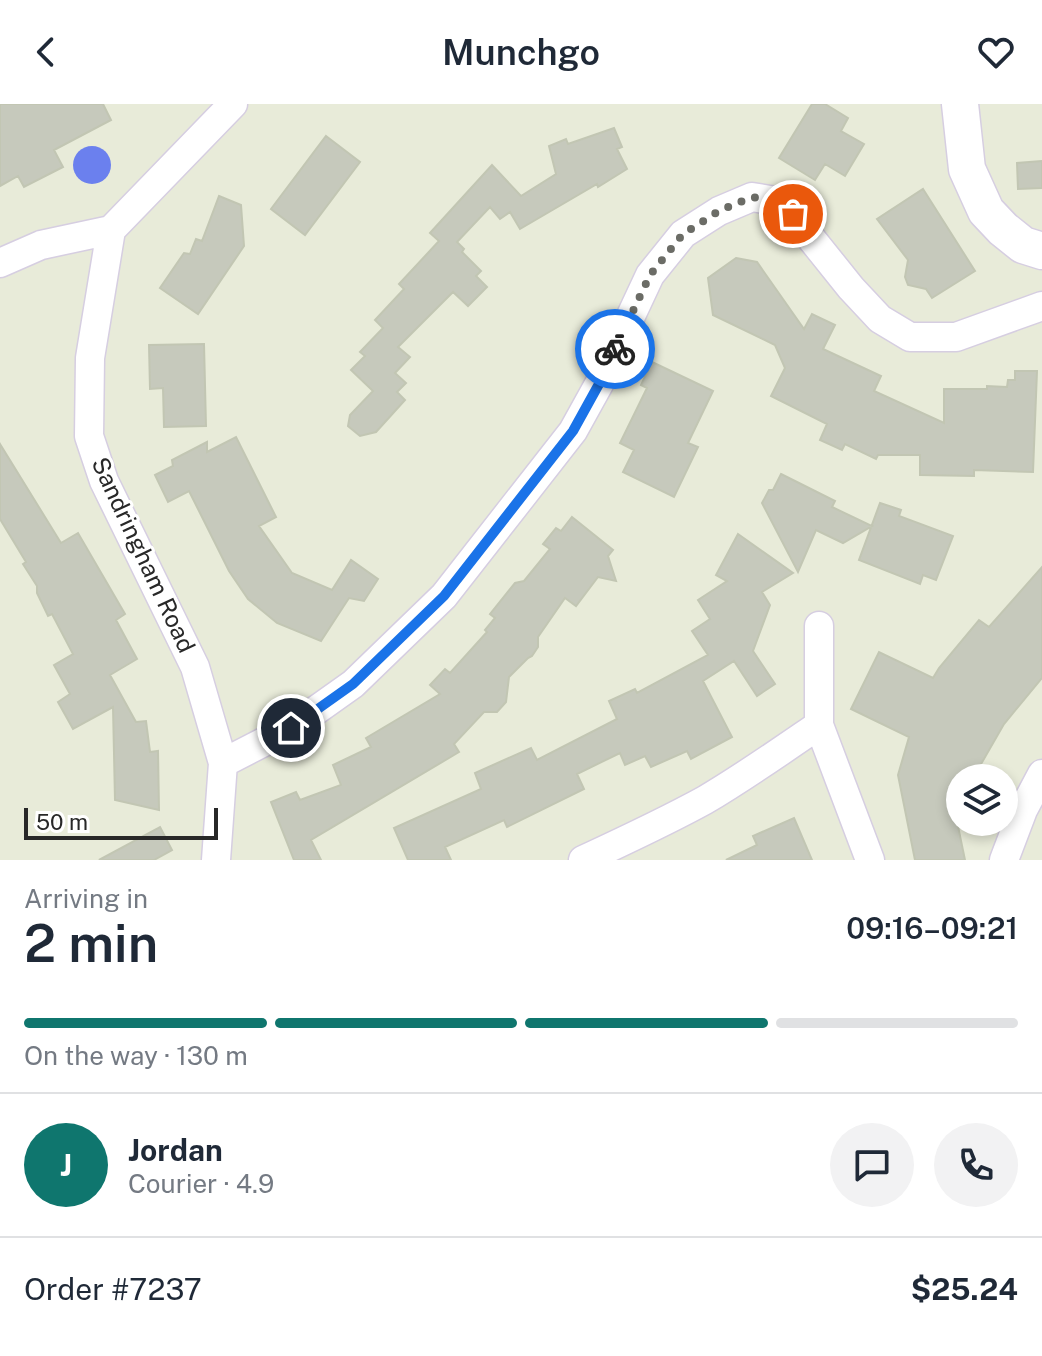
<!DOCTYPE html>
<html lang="en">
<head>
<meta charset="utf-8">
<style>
	body { margin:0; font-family:"Public Sans",sans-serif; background:#f2f2f3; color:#1f2937; height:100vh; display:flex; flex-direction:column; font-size:30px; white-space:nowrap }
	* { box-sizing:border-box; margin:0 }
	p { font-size:26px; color:#747a83 }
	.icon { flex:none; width:44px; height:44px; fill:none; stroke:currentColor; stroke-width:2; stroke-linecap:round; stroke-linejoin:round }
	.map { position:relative; height:756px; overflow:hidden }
	.side { display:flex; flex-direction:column; background:#fff; flex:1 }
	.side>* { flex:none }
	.fabs { position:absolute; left:946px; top:660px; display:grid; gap:16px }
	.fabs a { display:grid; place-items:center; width:72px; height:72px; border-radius:50%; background:#fff; box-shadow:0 4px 12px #0003; font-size:40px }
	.scale { position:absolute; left:24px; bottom:20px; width:194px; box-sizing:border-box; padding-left:8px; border:4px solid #282828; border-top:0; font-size:22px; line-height:28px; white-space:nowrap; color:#282828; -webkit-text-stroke:6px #fff; paint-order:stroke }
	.pin { position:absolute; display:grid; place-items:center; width:68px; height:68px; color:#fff; margin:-34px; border:4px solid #fff; border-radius:50%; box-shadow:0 2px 8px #0007 }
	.courier { position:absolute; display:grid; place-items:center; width:80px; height:80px; margin:-40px; border:6px solid #1a73e8; border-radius:50%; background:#fff; color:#222; box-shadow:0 2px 10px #0007 }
	.overview em { font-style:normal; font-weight:600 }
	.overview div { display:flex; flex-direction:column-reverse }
	.overview { display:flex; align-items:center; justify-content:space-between; height:136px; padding:0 24px }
	h1 { font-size:52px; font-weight:600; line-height:60px }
	.bar { display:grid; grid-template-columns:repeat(4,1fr); gap:12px 8px; align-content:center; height:96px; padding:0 24px }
	.bar i { height:10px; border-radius:6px; background:#e0e1e3 }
	.bar .selected { background:#0f766e }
	.bar p { grid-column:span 4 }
	.line { display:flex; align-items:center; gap:20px; padding:0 24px; border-top:2px solid #e0e1e3 }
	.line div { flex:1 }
	.round { display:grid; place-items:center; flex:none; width:84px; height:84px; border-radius:42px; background:#f2f2f3 }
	header { display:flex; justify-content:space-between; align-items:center; height:104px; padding:0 24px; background:#fff; font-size:36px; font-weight:600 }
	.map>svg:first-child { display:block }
	.water { fill:#6b80ee }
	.building { fill:#c6c9bc; stroke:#c2c6b3; stroke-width:2 }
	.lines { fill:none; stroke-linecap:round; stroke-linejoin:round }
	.minor-casing { stroke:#d6cee1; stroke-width:31 }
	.tertiary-casing { stroke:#d6cee1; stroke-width:39 }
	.minor { stroke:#fff; stroke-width:28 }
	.tertiary { stroke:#fff; stroke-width:36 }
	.done { stroke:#6b6c66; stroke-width:8; stroke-dasharray:0 14.4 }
	.route { stroke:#1a73e8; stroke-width:10 }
	.labels { text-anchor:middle; stroke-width:6; stroke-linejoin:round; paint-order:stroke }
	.street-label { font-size:24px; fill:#282828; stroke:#fff }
</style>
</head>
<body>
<header><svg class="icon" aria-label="back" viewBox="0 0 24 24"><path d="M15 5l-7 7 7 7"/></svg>Munchgo<svg class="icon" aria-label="heart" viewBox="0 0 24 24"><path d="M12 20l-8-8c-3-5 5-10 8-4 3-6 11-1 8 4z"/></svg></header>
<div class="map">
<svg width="1042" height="756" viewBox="0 0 1042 756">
	<rect width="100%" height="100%" fill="#e8ebd9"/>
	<!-- water -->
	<path class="water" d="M73 61a19 19 0 1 1 38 0a19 19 0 1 1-38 0Z"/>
	<!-- building -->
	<path class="building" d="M0,0h103l8,16 -57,30 9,17 -39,20 -6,-11 -18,10z
		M812,0h13l23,14 -7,13 23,13 -19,32 -20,-12 -10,16 -36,-22z
		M614,24l8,19 -5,2 10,20 -29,18 -1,-3 -77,45 -10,-17 -10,7 -10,-12 -33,35 7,7 -2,3 19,19 -5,5 11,11 -19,19 -15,-14 -55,55 12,10 -15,16 11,10 -9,9 8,8 -29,32 -16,4 -12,-10 2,-11 23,-24 -22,-21 14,-14 -5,-4 23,-24 -8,-8 29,-31 -5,-5 40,-43 -9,-8 62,-68 29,31 35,-22 -7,-28 17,-7 2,5z
		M326,32l34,26 -55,73 -34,-26z
		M1042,57v27l-24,1 -1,-26z
		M923,85l52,82 -43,27 -6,-9 -18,-4 -3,-8 3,-17 -31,-41z
		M219,92l22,9 3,41 -46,68 -38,-26 24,-35 6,1 6,-15 6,2z
		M736,154l21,4 47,67 8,-15 23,11 -12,24 58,27 -7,15 70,32v-34h43v-3l20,1 1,-7h7v-9h22l-4,101 -59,-2v6l-54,-1v-20h-42l-2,4 -31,-15 -3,6 -22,-10 7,-16 -56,-28 14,-28 -10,-23 -62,-30 -5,-37z
		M204,240l2,82 -42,1 -1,-39 -13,1 -1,-44z
		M652,258l61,29 -25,52 10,4 -24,50 -51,-25 11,-22 -14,-7 27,-55 -6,-3z
		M236,333l40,80 -17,9 33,47 40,17 19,-30 27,19 -14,22 -15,-3 -28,43 -44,-18 -29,-24 -19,-28 -40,-80 -21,11 -13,-27 18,-9 -1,-6 35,-18v10z
		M0,340l61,99 17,-10 47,81 -9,6 21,39 -27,16 26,47 10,-1 4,31 8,-1 1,59 -44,-10 -2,-93 -40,22 -15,-27 12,-8 -16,-29 19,-11 -21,-40 -4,2 -11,-23v-7l-14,-22 3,-2 -26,-43z
		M781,370l54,27 -3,6 40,19 -29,17 -27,-13 -18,42 -36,-69 7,-13h4z
		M880,399l21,7 -2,6 54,20 -17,44 -13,-5 -3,9 -61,-24z
		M572,413l41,33 -5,6 8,25 -18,-4 -22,29 -11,-8 -27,39v10l-6,9 -4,2 -19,19 -3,25 -9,10h-13l-30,32 5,8 -148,88 10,20h-27l-23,-58 25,-10 4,8 41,-15 -8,-20 38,-18 -5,-9 74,-44 -10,-9 15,-16 5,4 37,-41 -2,-2 10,-12 -5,-4 25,-31 9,-2 26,-32 -7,-5 13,-16 5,3z
		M738,430l55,39 -31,19 8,13 -17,46 22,33 -18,12 -23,-35 -31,20 29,56 -41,22 -4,-8 -36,16 -6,-11 -20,9 -5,-12 -43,21 7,15 -77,38 -3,-7 -59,27 6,13h-43l-14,-32 87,-39 -6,-16 56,-25 6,12 80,-41 -8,-18 26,-12 2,4 71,-38 -16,-24 18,-12 -12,-19 29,-19 -11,-6z
		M1042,463v111l-38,46 -31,54h-13v15l-6,14 11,53h-50l-17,-85 11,-38 -58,-28 28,-57 54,26 6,-10 40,-48 10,7z
		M794,714l18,42h-86l31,-15 -4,-9z
		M160,723l12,23 -18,10h-55z"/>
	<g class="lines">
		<!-- minor casing -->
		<g class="minor-casing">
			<path id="minor" d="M0,159l41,-18 70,-15
				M819,621v-99
				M223,659l68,-35 62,-44 91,-88 129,-165 26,-47 51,-109 33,-41 36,-23 33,-14 30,5 69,86 29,31 30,18h46l86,-31
				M216,756l7,-97 -28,-96 -91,-186 -15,-45 1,-78 21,-128 122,-126
				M583,756c41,-19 82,-38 122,-60 39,-23 76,-49 114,-75l51,135
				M1004,756l19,-50 19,-36"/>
		</g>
		<!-- tertiary casing -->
		<g class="tertiary-casing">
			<path id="tertiary" d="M960,0l7,65 19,42 17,18 20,16 19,6"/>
		</g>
		<!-- minor -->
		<use href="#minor" class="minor"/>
		<!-- tertiary -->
		<use href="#tertiary" class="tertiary"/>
	</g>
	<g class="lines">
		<!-- done -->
		<path class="done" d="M615,245l35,-74 33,-41 36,-23 33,-14 30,5 11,12"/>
		<!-- route -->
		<path class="route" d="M291,624l62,-44 91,-88 129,-165 26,-47 16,-35"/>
	</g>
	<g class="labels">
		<!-- street labels -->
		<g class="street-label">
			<text transform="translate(143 451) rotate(65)" y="8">Sandringham Road</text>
		</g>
	</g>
</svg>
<div class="fabs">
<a><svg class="icon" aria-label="layers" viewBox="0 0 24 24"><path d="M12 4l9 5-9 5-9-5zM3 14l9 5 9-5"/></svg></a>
</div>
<div class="scale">50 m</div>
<div class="pin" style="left:793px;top:110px;background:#ea580c"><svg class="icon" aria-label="bag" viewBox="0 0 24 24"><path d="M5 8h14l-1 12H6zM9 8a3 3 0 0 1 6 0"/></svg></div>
<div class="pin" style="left:291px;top:624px;background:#1f2937"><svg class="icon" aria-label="home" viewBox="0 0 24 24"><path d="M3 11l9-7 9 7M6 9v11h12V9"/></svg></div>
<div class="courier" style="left:615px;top:245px"><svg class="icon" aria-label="bike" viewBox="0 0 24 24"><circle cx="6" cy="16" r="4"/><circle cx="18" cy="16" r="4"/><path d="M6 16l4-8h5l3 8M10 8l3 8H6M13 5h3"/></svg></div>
</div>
<section class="side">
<div class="overview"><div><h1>2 min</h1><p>Arriving in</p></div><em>09:16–09:21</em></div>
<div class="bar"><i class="selected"></i><i class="selected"></i><i class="selected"></i><i></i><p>On the way · 130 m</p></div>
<div class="line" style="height:144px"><b class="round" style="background:#0f766e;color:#fff">J</b><div><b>Jordan</b><p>Courier · 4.9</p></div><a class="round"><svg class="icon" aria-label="chat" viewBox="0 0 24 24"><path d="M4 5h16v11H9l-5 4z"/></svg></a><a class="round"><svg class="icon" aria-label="phone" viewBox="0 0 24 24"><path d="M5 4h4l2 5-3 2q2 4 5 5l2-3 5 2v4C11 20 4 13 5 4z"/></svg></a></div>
<div class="line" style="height:104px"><div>Order #7237</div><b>$25.24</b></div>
</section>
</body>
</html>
